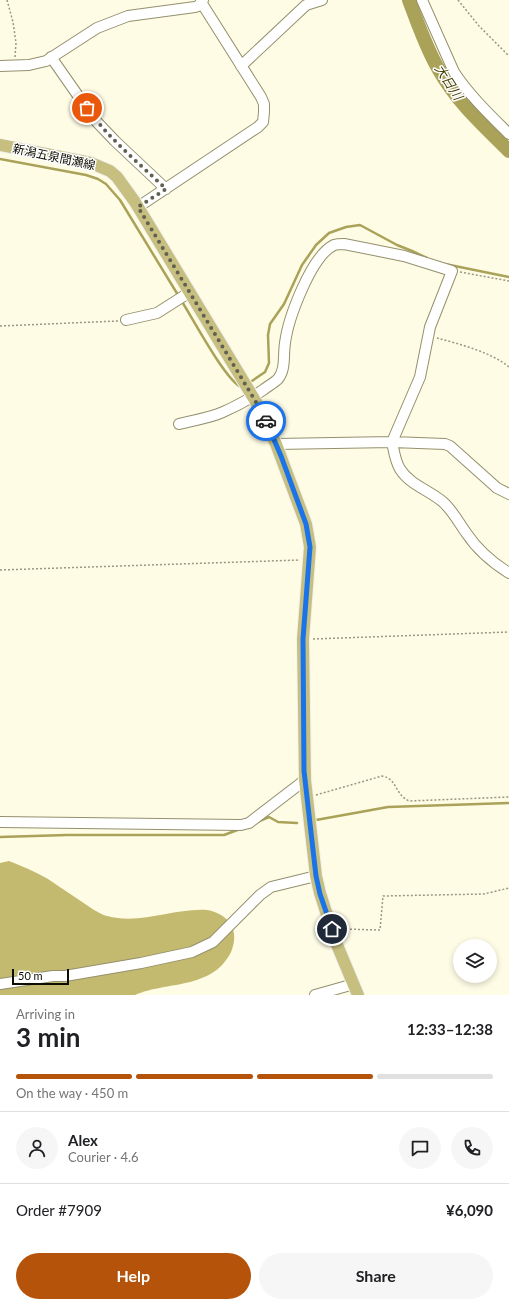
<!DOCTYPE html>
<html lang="en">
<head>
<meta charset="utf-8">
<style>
	body { margin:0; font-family:Lato,"Noto Sans JP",sans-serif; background:#f6f6f6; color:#202124; height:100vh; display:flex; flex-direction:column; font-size:15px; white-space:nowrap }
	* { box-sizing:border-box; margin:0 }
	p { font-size:13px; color:#757577 }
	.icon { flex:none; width:22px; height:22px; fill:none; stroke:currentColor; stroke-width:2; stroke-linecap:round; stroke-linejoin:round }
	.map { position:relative; height:995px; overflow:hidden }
	.details { display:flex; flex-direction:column; background:#fff; flex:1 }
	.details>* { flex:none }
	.tools { position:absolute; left:453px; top:939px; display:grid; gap:8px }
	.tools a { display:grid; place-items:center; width:44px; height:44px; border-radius:50%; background:#fff; box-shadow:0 2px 6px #0003; font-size:20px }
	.scale { position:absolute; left:12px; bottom:10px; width:57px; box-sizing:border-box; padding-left:4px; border:2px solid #0e0d02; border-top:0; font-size:11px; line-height:14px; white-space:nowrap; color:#0e0d02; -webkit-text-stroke:3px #fff; paint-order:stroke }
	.pin { position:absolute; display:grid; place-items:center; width:34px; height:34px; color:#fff; margin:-17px; border:2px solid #fff; border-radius:50%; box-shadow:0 1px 4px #0007 }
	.courier { position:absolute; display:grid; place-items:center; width:40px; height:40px; margin:-20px; border:3px solid #1a73e8; border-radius:50%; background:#fff; color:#222; box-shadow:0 1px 5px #0007 }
	.summary em { font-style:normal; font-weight:700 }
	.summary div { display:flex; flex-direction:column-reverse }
	.summary { display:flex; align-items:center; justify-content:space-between; height:68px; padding:0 16px }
	h1 { font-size:26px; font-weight:700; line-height:30px }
	.bar { display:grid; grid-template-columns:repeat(4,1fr); gap:6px 4px; align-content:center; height:48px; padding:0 16px }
	.bar i { height:5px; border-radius:3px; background:#e0e0e0 }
	.bar .current { background:#b45309 }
	.bar p { grid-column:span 4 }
	.line { display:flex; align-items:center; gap:10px; padding:0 16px; border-top:1px solid #e0e0e0 }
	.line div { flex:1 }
	.round { display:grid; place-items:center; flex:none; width:42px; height:42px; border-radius:21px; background:#f6f6f6 }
	.primary-button { display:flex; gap:8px; margin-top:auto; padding:8px 16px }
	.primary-button a { flex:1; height:46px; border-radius:24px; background:#b45309; color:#fff; font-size:16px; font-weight:700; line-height:46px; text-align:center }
	.primary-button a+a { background:#f6f6f6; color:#202124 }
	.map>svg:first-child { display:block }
	.forest { fill:#c3ba70 }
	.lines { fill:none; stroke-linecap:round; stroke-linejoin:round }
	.stream { stroke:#aaa258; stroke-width:2.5 }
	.river { stroke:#aaa258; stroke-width:14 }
	.minor-casing { stroke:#94906d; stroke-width:12 }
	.major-casing { stroke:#f1f0f0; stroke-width:14 }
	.path { stroke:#989684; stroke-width:1.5; stroke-dasharray:2 2; stroke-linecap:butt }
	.minor { stroke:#fff; stroke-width:10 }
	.major { stroke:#c7bf7f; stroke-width:12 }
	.done { stroke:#626151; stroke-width:4; stroke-dasharray:0 7.2 }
	.route { stroke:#1a73e8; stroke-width:5 }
	.labels { text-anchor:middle; stroke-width:3; stroke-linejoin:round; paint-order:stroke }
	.street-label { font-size:12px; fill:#0e0d02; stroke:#fff }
	.water-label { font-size:13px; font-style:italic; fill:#453f01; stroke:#fff }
</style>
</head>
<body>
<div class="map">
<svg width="509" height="995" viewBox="0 0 509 995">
	<rect width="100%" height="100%" fill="#fefce5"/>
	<!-- forest -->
	<path class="forest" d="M9,861c13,5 27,11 39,18 14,10 29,19 43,29 5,3 11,7 16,8 34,9 66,-8 100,-6 8,1 18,6 23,13 6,10 5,19 1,29 -19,38 -64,29 -96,43h-135v-132z"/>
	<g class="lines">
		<!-- stream -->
		<path class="stream" d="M0,159l86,16 12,4 8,5 14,16 58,95
			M445,264l64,13
			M181,300c11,17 44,80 60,87
			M249,383l16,-11 4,-9 -1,-28 2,-11 14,-20 18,-39 14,-20 13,-12 17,-6 14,-2 37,20 15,6 15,7
			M316,820l72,-13 121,-4
			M257,822l12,-5 9,5 19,1
			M0,837l67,-2h157l16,-6"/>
		<!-- river -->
		<path class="river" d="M409,0c9,24 17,48 30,70 18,32 45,56 70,81"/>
		<!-- minor casing -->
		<g class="minor-casing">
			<path id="minor" d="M422,0l32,72c15,23 36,43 55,62
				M51,57l44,63 20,21 51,48
				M0,66l29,-1 17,-4 51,-33 31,-12 67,-9 3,-1 5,-6
				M241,66l65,-61 16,-5
				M138,207l120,-80 5,-5 1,-10v-8l-3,-7 -60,-95
				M126,320l31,-7 33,-21
				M179,424c15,-4 31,-6 44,-12 14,-6 28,-14 40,-22 5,-4 11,-7 15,-11 8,-10 5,-24 7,-36 3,-24 26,-87 49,-98 3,-1 7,-1 10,-1l60,12 48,15 -22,56 -10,50 -28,65 53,2 5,2 47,42 12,6
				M276,444l116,-2c2,9 3,19 8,27 10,16 29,21 43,33 10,9 16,21 24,32 10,15 26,29 42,39
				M0,822l241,3 8,-2 56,-43
				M0,984l53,-8h12l76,-13 51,-11 21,-10 47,-47 11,-8 45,-11
				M315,995l39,-11"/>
		</g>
		<!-- major casing -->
		<g class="major-casing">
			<path id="major" d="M0,145l91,18 19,8 7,6 18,25 121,200 20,42 30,80 4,23 -7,92 2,141 11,96 4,17 15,47 23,55"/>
		</g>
		<!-- path -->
		<path class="path" d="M7,0l6,22 3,21 -1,14
			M458,0l21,26 30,30
			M460,272l49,9
			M0,326l118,-5
			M437,338c22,6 54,14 72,29
			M0,570l300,-10
			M313,639l196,-7
			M316,795l66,-19c16,3 12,18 27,25l100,-4
			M342,929l38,1 3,-34 101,-2 25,-6"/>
		<!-- minor -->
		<use href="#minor" class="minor"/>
		<!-- major -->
		<use href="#major" class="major"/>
	</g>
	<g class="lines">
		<!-- done -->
		<path class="done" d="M87,108c22,31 52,55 79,81l-28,18 118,195 10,19"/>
		<!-- route -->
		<path class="route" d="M266,421l15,35 25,68 4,23 -7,92 1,132 12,105 4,18 12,35"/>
	</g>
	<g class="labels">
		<!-- street labels -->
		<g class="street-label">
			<text transform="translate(54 157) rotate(12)" y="4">新潟五泉間瀬線</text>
		</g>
		<!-- water labels -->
		<g class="water-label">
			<text transform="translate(449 82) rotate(57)" y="5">大日川</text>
		</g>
	</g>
</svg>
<div class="tools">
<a><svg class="icon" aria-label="layers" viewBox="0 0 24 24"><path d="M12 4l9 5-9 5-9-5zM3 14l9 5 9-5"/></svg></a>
</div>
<div class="scale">50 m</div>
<div class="pin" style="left:87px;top:108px;background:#ea580c"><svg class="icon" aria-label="bag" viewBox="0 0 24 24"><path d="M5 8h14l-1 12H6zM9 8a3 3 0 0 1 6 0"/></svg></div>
<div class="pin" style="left:332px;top:929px;background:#1f2937"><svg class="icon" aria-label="home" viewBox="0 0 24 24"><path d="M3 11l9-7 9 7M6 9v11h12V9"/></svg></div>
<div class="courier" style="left:266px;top:421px"><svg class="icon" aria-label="car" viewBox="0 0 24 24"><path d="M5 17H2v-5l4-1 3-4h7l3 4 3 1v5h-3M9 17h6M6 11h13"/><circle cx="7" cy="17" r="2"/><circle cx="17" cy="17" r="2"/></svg></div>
</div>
<section class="details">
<div class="summary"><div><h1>3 min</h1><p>Arriving in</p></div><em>12:33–12:38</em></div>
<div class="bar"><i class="current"></i><i class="current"></i><i class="current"></i><i></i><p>On the way · 450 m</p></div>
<div class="line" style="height:72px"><a class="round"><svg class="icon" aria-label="person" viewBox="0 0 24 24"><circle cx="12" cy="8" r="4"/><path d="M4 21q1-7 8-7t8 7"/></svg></a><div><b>Alex</b><p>Courier · 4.6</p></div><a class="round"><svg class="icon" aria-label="chat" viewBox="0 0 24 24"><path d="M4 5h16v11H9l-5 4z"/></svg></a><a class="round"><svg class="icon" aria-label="phone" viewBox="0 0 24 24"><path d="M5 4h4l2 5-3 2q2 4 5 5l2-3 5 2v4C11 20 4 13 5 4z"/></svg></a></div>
<div class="line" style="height:52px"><div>Order #7909</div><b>¥6,090</b></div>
<div class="primary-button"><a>Help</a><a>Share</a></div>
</section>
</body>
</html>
